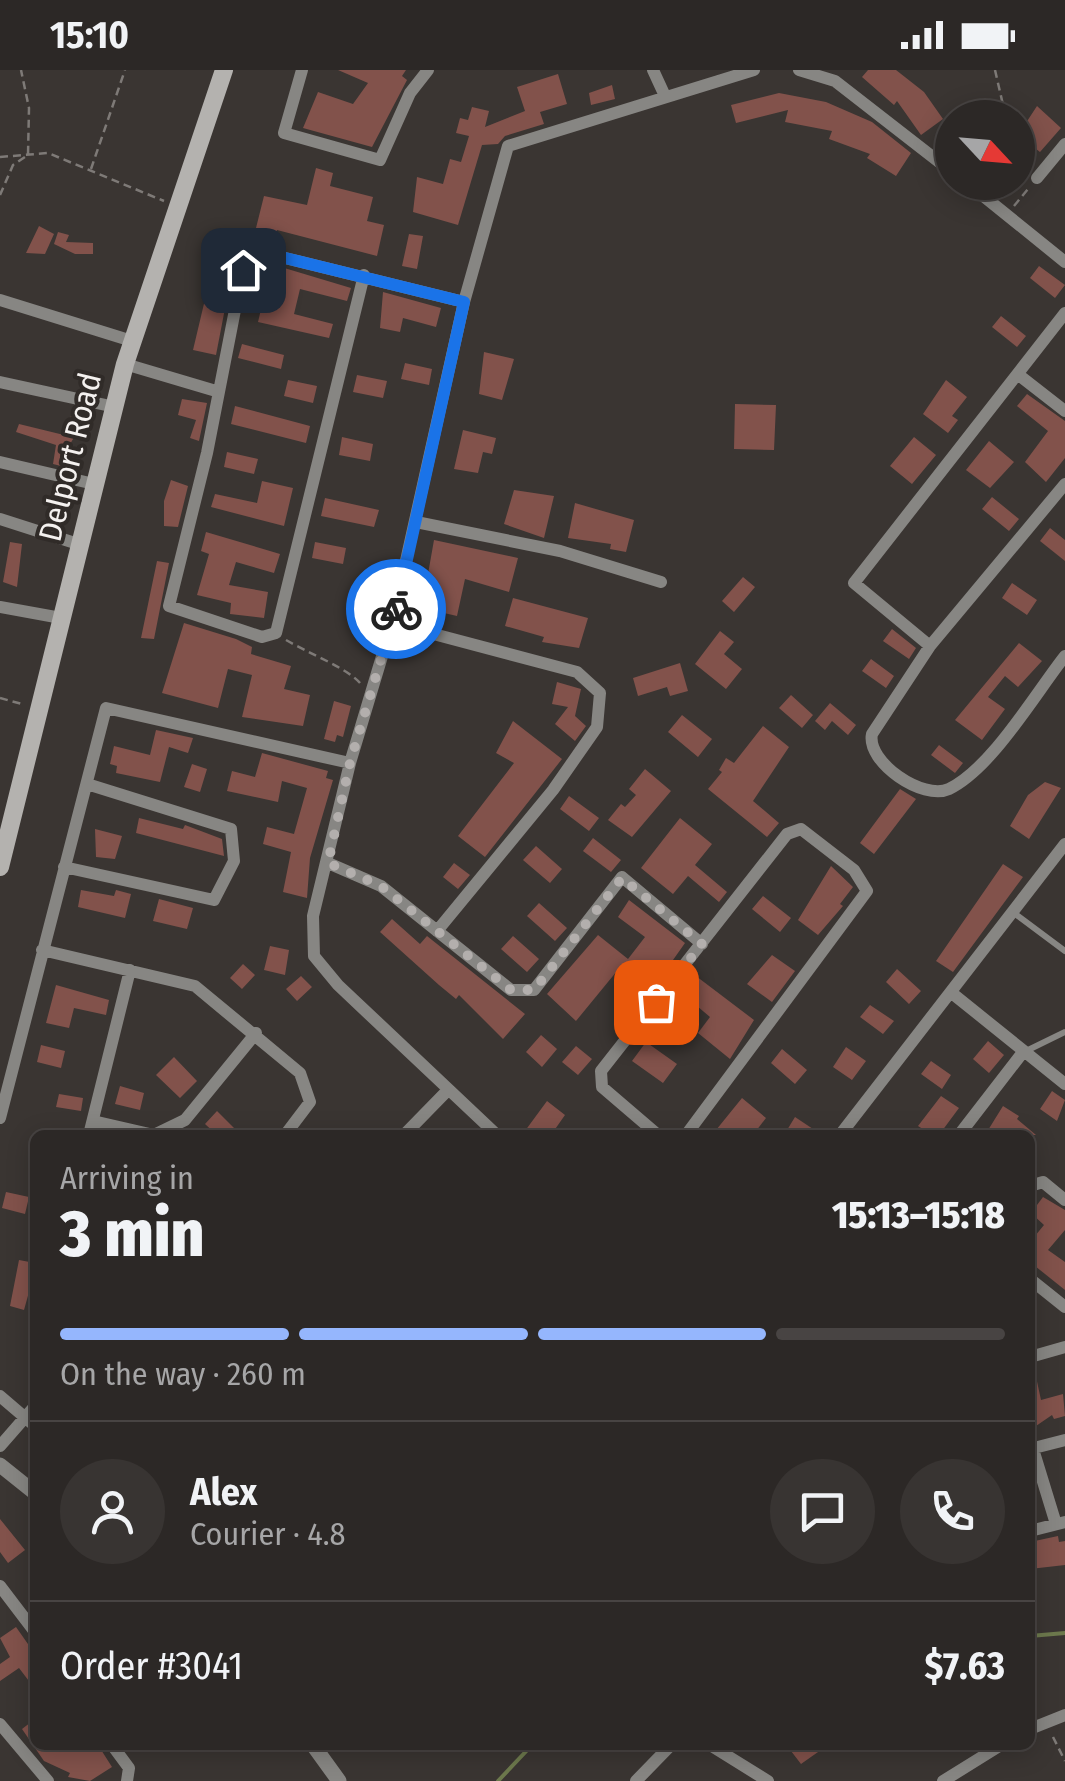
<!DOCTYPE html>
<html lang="en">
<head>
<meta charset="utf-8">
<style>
	body { margin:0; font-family:"Fira Sans Condensed",sans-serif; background:#383432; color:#f1f3f6; height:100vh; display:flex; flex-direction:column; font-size:38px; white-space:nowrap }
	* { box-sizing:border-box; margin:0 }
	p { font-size:32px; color:#a6a6a7 }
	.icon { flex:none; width:55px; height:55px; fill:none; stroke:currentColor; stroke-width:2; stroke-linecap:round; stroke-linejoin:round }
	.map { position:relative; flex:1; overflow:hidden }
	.side { position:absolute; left:30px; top:1060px; width:1005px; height:620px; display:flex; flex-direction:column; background:#2c2826; border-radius:15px; box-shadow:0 5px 25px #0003,0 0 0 2px #484443 }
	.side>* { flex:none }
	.needle { width:65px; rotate:116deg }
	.buttons { position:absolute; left:935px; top:30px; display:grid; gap:20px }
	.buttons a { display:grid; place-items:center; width:100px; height:100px; border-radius:50%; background:#2c2826; box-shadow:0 5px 25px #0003,0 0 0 2px #484443; font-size:50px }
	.pin { position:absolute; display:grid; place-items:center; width:85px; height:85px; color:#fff; margin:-42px; border-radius:20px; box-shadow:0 5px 15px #0006 }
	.courier { position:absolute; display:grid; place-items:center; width:100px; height:100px; margin:-50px; border:8px solid #1a73e8; border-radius:50%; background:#fff; color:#222; box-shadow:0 2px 12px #0007 }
	.overview em { font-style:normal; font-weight:800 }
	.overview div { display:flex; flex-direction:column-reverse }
	.overview { display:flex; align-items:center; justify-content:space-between; height:170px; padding:0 30px }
	h1 { font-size:65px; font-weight:800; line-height:75px }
	.bar { display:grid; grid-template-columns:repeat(4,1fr); gap:15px 10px; align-content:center; height:120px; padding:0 30px }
	.bar i { height:12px; border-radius:8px; background:#484443 }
	.bar .on { background:#95b6fd }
	.bar p { grid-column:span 4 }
	.line { display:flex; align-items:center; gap:25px; padding:0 30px; border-top:2px solid #484443 }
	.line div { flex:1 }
	.round { display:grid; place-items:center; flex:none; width:105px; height:105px; border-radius:52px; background:#383432 }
	.status { display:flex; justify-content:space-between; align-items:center; height:70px; padding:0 50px; background:#2c2826; direction:ltr }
	.status svg { height:28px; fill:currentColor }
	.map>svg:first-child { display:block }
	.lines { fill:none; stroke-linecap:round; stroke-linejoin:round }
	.stream { stroke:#6d794d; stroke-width:4 }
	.building { fill:#82524b }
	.path { stroke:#7e7a77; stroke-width:2.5; stroke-dasharray:8 5; stroke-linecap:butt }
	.service { stroke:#878683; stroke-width:6 }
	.minor { stroke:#878683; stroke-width:12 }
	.tertiary { stroke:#878683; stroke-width:15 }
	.secondary { stroke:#b4b2af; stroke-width:18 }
	.done { stroke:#b3afad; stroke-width:10; stroke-dasharray:0 18 }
	.route { stroke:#1a73e8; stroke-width:12 }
	.labels { text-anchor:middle; stroke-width:8; stroke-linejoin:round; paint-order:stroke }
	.street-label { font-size:32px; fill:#f4f1ef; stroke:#302b28 }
</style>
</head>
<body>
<div class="status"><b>15:10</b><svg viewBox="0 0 49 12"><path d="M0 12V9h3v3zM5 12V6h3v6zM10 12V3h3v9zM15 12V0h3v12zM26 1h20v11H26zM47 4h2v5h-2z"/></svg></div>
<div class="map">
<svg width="1065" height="1711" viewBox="0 0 1065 1711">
	<rect width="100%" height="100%" fill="#3a3532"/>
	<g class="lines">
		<!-- stream -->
		<path class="stream" d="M1030,1566l35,-3
			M498,1711l34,-36"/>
	</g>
	<!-- building -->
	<path class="building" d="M338,0h68l-4,6 5,4 -35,67 -69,-19 15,-36 35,12 15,-21z
		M868,0h28l28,22 19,27 -22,16 -24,-34 -3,4 -32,-28z
		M558,4l9,30 -27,8 4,12 -39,12 -7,8 -16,1 -24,80 -45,-13 4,-35 26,7 7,-25 11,3 8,-26 -13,-3 4,-15 8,2 4,-13 17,4 -4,16 40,-16 -8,-24z
		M612,15l3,14 -24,6 -2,-12z
		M779,23l47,9 46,20 39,31 -15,23 -29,-18 3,-4 -41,-15 3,-8 -47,-9 3,-12 -52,13 -5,-18z
		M1037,36l24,22 -21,24 -22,-17z
		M316,98l17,5 -3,13 43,11 -6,24 17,4 -7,31 -100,-26 -2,7 -20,-5 9,-36 43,9z
		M39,156l15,8 -9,20 -19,-1z
		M58,162l11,3 -3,7 27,1v11h-18l-21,-10z
		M409,164l14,2 -6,33 -15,-3z
		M1039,196l26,19 -10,13 -25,-20z
		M281,197l70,21 -4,13 -47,-12 -6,25 39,10 -4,14 -71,-16 12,-51z
		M207,221l20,7 -11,57 -23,-5z
		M383,222l58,16 -5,19 -33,-9 -3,14 -20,-4z
		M1001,246l25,20 -9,11 -25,-20z
		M242,274l42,11 -3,14 -43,-11z
		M484,282l30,7 -12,41 -23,-6z
		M405,293l27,6 -3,16 -28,-6z
		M357,305l30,6 -4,17 -30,-6z
		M288,310l29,6 -4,17 -29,-7z
		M946,310l21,17 -15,19 6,4 -10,13 -25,-19z
		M1027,324l38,27v37l-19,24 -21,-20 23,-31 -31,-25z
		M182,329l25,4 -8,38 -9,-3 6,-18 -18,-5z
		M735,334l41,1 -2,45 -40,-1z
		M235,336l75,20 -4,17 -75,-19z
		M74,338l14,5 -19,33 -4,21 -12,-3 3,-19 -40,-13 3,-8 45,11z
		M463,360l33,8 -4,16 -9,-2 -5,21 -24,-4z
		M342,367l31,7 -3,17 -31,-6z
		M914,367l22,18 -24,29 -22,-18z
		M989,371l25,21 -24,26 -24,-18z
		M227,382l31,7 -4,15 -30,-7z
		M171,410l17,6 -10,41 -14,-1v-25z
		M262,411l31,7 -9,38 -73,-19 4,-13 42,9z
		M514,420l40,6 -10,42 -40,-14z
		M992,427l27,22 -10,12 -27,-22z
		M325,428l54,12 -5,17 -53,-11z
		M575,433l59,17 -8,32 -16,-3 1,-5 -43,-6z
		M1050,458l15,12v21l-25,-20z
		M206,462l74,22 -6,19 -38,-11 -7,23 39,7 -4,26 -34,-4 1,-11 -34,-8 12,-41 -8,-3z
		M434,470l84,18 -9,34 -44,-13 -8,37 -35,-8z
		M10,472l12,2 -5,43 -14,-5z
		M315,472l31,6 -3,16 -31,-6z
		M157,491l12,2 -15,76 -13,-1z
		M743,507l12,10 -21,25 -12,-11z
		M1012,513l25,17 -10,15 -25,-17z
		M513,528l75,20 -9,30 -37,-6 2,-5 -39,-11z
		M184,553l52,16 16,8 -1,7 40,12 -7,23 26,6 -7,31 -61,-9 10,-42 -24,-6 -10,39 -56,-15z
		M892,559l24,19 -7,11 -26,-18z
		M720,561l14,11 -10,12 18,15 -16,20 -31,-25z
		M1019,573l23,18 -24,26 -13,-11 -17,21 17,12 -23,31 -27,-20z
		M871,589l23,17 -8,12 -24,-17z
		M680,593l8,28 -18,5 -3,-9 -29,9 -5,-18z
		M557,612l24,7 -6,27 11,10 -11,15 -20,-17 13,-17 -16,-3z
		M791,625l22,20 -11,13 -23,-20z
		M334,631l17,5 -8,31 -6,-2 -2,7 -11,-3z
		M830,633l26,22 -8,10 -16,-14 -7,9 -10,-9z
		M682,645l30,24 -14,18 -30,-25z
		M513,651l49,38 -77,98 -27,-21 56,-73 -18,-10z
		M763,656l26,21 -36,54 26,22 -12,14 -59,-48 14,-17 -3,-2 7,-12 8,5z
		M156,660l37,8 -5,15 -19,-6 -9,35 -44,-9 1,-7 -7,-2 4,-18 36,9z
		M939,675l24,18 -8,10 -24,-18z
		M262,683l66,18 -2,7 7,2 -23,78 -3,40 -24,-6 8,-40 -28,-8 4,-17 27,7 13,-46 -25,-7 -4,21 -51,-11 5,-20 23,6z
		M192,694l15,5 -7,23 -16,-5z
		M645,699l26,22 -39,46 -24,-17 13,-16 4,3 11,-12 -7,-6z
		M1045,712l16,6 -32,51 -19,-13 18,-31z
		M900,719l16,10 -42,55 -14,-11z
		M569,726l30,22 -10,13 -29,-22z
		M139,748l44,11 2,-4 37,14 2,17 -88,-23z
		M680,748l32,26 -17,21 32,27 -8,10 -31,-26 -15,18 -32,-26z
		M95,759l27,7 -7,23 -19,-2z
		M593,768l28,22 -10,12 -28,-21z
		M536,776l26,23 -12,14 -27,-23z
		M454,793l16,12 -12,14 -15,-12z
		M1003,794l20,13 -70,95 -17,-11z
		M831,796l22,21 -13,17 3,2 -25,29 -20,-15z
		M81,820l33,6 2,-6 15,4 -6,24 -47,-11z
		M763,826l28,22 -11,14 -28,-23z
		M159,829l34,9 -6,21 -34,-8z
		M629,830l56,43 -36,51 -32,-23 -41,50 -29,-27 51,-59 30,24 17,-22 -27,-20z
		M539,833l28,25 -12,13 -28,-25z
		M392,849l28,25 7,-8 98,78 -22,25 -44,-44 -3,4 -17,-14 -59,-53z
		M513,866l26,23 -12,13 -26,-23z
		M270,876l19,4 -4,25 -21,-5z
		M772,885l23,16 -23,31 -25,-18z
		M243,894l12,11 -13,14 -12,-11z
		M897,899l24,22 -12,13 -23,-22z
		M692,903l62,47 -24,39 -32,-26 12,-16 -32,-27z
		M301,906l11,11 -15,14 -11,-12z
		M56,915l53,15 -3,15 -32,-7 -5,20 -23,-5z
		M870,935l24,16 -11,13 -23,-17z
		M541,965l16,14 -15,18 -16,-15z
		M988,971l16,14 -15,18 -16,-14z
		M646,972l31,22 -14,19 -31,-22z
		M41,975l24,6 -4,17 -24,-6z
		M576,976l16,13 -14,16 -16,-13z
		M846,977l20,14 -14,19 -19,-13z
		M782,979l25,21 -12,14 -24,-21z
		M174,987l23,24 -17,17 -24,-23z
		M931,991l20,14 -9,14 -21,-15z
		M120,1016l24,7 -4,17 -25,-6z
		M1052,1021l13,9 -8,21 -17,-12z
		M59,1024l24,4 -2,13 -25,-4z
		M941,1026l18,12 -20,27h-7l-14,-9z
		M742,1028l24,20 -13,17h-41z
		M547,1031l18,14 -14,20h-29z
		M1003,1036l16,10 -2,3 19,16h-51z
		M217,1041l18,18 -6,6h-12l-12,-11z
		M795,1047l27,18h-38z
		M6,1122l23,5 -4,17 -23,-6z
		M1043,1127l22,13v20l-17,20 17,12v28l-35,-28v-20l14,-17 -13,-12z
		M19,1190l16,3v30l-6,-1 -5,18 -14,-4z
		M1030,1302h5l6,28 22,-6 2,22 -11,3 -2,-4 -16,11 -6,-8z
		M0,1449l25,31 -17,13 -8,-11z
		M1058,1466l1,6 6,-1v24l-35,4v-27z
		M16,1557l19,27v35l-16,-21 -19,13v-17l10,-7 -10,-19z
		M35,1649v26h63l14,22 -22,14 -22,-4 2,-4 -26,-12 -22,-32z
		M800,1675h28l-27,19 -10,-13z"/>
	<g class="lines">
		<!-- path -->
		<path class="path" d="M995,0l11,48
			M1018,71l14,24
			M0,87l48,-4 116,48
			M91,99l34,-99
			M0,125l13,-30 15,-10 1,-47 -8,-38
			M1014,136l14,-17
			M286,570c20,12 61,28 74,43
			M0,628l22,6
			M1053,1667l12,24"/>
		<!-- service -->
		<path class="service" d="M1014,843l51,38
			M1026,981l39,-19"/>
		<!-- minor -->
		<path class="minor" d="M302,0l-18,63 96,27 30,-67 18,-23
			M653,0l12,26
			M799,0l36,11 117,91
			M1037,108l28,-34
			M966,112l99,80
			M364,205l-88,358 -14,4 -93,-31 38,-153 36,-184 38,-12 183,45
			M0,230l132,41
			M125,294l91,27
			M1020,306l45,35
			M0,312l115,25
			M0,392l94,22
			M1065,414l-135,162 -58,88c-6,28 51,67 77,55 43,-21 86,-95 116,-133
			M0,449l78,25
			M416,452l144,29 101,31
			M0,537l61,11
			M392,553l185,49 23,21 -3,34 -44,63 -116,141
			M930,576l-76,-63 211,-270
			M328,793l53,23 130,104h23l88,-113 80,67
			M64,797l150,33 20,-39 -3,-32 -144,-45
			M42,880l153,36 105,87 10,29 -25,33
			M953,924l112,90
			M0,1048l106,-410 244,55
			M93,1051l61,14 31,-15 71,-87
			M89,1065l41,-165
			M404,1065l42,-43
			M497,1065l-159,-150 -24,-29 -1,-40 37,-153 42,-140 72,-321 44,-156 246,-76
			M658,1065l-56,-48 -1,-16 186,-237 14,-5 53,41 13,21 -181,244
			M840,1065l225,-291
			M959,1065l64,-83
			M1030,1116l13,-4 22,18
			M1030,1209l35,28
			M1030,1287l35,-10
			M0,1326l35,30
			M0,1376l35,-40
			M1030,1379l35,-9
			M1033,1379l23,75
			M1030,1461l35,-9
			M0,1516l35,46
			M0,1654l48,57
			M1030,1659l35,-14
			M112,1675l17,23 -2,13
			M710,1675l58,36
			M636,1711l35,-36
			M943,1711l58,-36"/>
		<!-- tertiary -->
		<path class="tertiary" d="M0,1395l35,28
			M313,1675l26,36"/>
		<!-- secondary -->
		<path class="secondary" d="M0,797l125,-503 99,-294"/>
	</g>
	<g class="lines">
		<!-- done -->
		<path class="done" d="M396,539l-46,154 -22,100 53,23 130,104h23l88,-112 80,66 -46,58"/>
		<!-- route -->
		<path class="route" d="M243,200l38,-13 183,45 -68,307"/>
	</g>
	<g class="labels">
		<!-- street labels -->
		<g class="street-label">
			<text transform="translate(70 387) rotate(-76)" y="11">Delport Road</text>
		</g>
	</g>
</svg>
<div class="buttons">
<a><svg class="needle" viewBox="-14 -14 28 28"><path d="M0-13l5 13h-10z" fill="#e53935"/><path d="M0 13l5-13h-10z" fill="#a6a6a7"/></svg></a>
</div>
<div class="pin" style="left:656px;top:932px;background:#ea580c"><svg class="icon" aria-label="bag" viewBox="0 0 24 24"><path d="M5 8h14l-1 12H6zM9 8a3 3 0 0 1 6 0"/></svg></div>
<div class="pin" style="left:243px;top:200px;background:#1f2937"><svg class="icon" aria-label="home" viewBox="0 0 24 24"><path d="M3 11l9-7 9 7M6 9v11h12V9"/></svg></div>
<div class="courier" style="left:396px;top:539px"><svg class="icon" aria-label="bike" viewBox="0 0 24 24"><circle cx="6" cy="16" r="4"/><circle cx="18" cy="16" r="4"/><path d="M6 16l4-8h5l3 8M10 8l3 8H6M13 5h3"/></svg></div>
<section class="side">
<div class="overview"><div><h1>3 min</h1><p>Arriving in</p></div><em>15:13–15:18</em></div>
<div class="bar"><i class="on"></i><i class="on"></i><i class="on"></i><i></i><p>On the way · 260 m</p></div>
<div class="line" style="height:180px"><a class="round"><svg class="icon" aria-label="person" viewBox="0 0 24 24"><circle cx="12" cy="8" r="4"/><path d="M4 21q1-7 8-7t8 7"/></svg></a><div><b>Alex</b><p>Courier · 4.8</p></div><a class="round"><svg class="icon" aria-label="chat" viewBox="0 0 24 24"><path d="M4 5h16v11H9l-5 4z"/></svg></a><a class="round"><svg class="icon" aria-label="phone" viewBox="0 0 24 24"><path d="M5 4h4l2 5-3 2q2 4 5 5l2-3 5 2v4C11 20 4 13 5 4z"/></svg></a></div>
<div class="line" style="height:130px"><div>Order #3041</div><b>$7.63</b></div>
</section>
</div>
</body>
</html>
